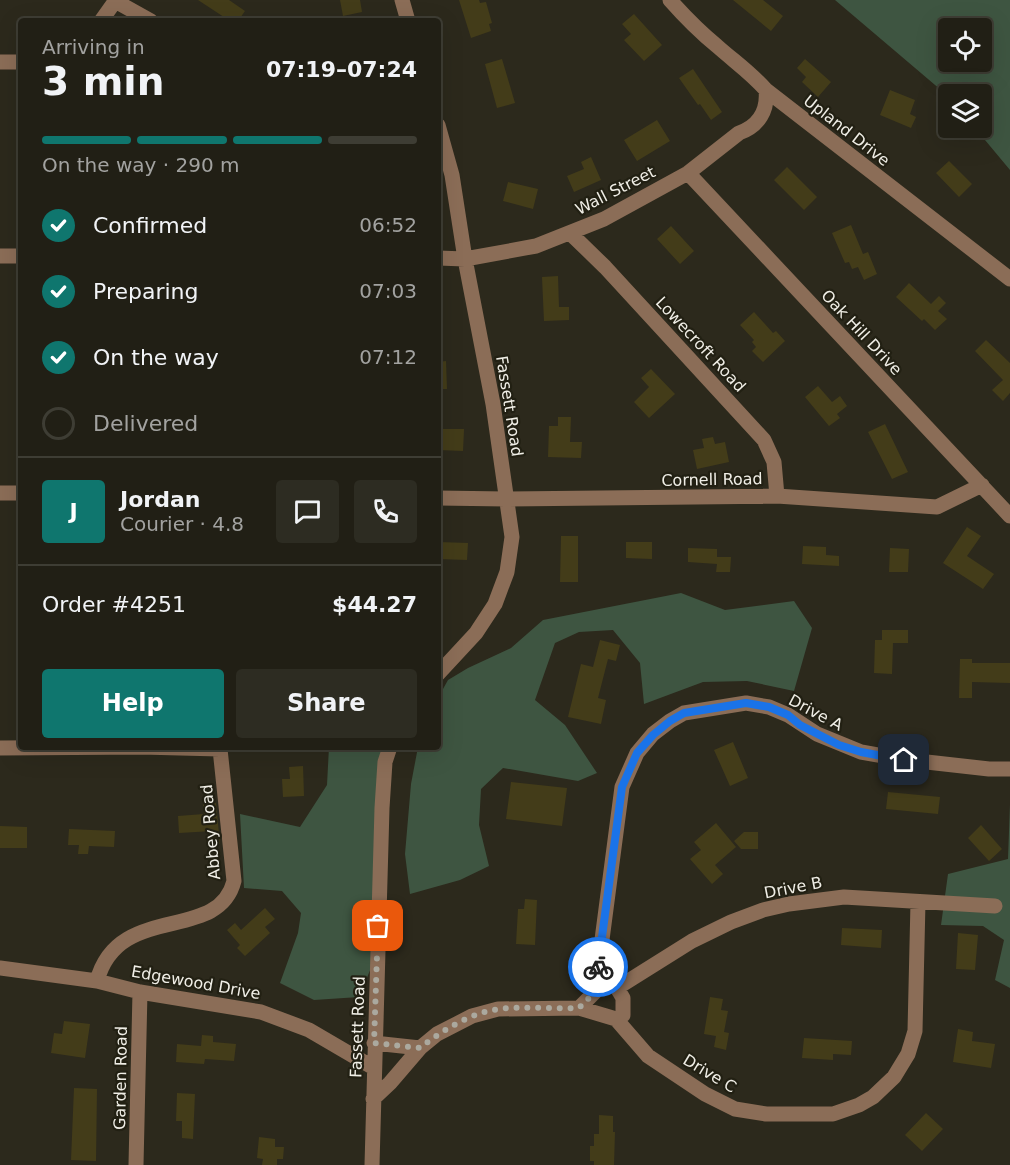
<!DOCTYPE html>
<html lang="en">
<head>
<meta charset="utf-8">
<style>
	body { margin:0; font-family:"DejaVu Sans",sans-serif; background:#2d2c22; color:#f1f3f6; height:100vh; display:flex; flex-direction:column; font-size:22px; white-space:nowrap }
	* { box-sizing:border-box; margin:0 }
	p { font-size:20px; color:#a2a2a0 }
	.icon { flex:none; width:33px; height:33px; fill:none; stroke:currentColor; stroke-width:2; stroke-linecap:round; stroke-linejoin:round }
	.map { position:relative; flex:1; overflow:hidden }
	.details { position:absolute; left:18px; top:18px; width:423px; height:732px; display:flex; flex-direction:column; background:#211f15; border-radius:6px; box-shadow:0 6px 24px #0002,0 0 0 2px #3e3d34 }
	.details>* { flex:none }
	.fabs { position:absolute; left:938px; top:18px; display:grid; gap:12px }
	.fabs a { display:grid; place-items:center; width:54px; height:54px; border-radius:6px; background:#211f15; box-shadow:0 6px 24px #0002,0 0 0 2px #3e3d34; font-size:30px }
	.pin { position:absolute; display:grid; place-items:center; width:51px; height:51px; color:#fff; margin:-26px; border-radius:12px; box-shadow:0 3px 9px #0006 }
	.courier { position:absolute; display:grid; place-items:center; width:60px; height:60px; margin:-30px; border:4px solid #1a73e8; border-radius:50%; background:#fff; color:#222; box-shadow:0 2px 8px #0007 }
	.summary em { font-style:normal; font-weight:600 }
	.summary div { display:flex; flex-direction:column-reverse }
	.summary { display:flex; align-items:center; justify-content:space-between; height:102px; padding:0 24px }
	h1 { font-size:39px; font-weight:600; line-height:45px }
	.bar { display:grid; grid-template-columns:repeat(4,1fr); gap:9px 6px; align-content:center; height:72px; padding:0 24px }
	.bar i { height:8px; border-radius:4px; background:#3e3d34 }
	.bar .selected { background:#0f766e }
	.bar p { grid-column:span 4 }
	.line { display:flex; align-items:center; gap:15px; padding:0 24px; border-top:2px solid #3e3d34 }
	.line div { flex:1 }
	.round { display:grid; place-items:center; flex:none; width:63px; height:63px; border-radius:6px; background:#2d2c22 }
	ol { padding:0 24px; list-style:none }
	li { display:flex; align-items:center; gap:18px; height:66px }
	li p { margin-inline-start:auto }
	li .icon { padding:6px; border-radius:50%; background:#0f766e; color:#fff; stroke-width:4 }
	li:last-child { color:#a2a2a0 }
	li i { width:33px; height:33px; border:3px solid #3e3d34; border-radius:50% }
	.action { display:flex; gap:12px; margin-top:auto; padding:12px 24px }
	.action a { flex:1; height:69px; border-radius:6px; background:#0f766e; color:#fff; font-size:24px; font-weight:600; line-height:69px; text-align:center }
	.action a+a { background:#2d2c22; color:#f1f3f6 }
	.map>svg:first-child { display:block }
	.green { fill:#3e5541; fill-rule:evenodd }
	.building { fill:#433c19 }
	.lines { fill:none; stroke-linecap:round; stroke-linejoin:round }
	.minor { stroke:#8b6d57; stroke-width:15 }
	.done { stroke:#aba99f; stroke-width:6; stroke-dasharray:0 10.8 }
	.route { stroke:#1a73e8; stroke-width:8 }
	.labels { text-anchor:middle; stroke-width:4.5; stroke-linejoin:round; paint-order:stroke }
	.street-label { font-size:16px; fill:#f0eee6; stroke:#222013 }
</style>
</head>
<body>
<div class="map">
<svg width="1010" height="1165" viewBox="0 0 1010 1165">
	<rect width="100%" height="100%" fill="#2c291c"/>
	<!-- green -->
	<path class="green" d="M835,0h175v170l-35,-42h6v-34l-33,2zM981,28v34h-33v-34z
		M681,593l44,17 69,-9 18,27 -18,63 -47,-10 -44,1 -59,22 -4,-41 -27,-33 -34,2 -24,11 -20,57 30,25 32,48 -19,8 -75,-13 -22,21 -2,36 10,41 -29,14 -50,14 -5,-40 6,-70 7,-37h20v-49l10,-18 20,-12 43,-20 32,-28z
		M329,747h56l-12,216 -14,34 -45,3 -34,-17 18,-50 3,-20 -19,-22 -38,-3 -4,-74 60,13 27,-42z
		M1010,804v184l-15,-8 9,-40 -21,-14 -42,-1 7,-51 60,-15z"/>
	<!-- building -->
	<path class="building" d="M198,0h31l16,11 -7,10h-8z
		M340,0h20l2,12 -19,4z
		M459,0h20l1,3 6,-1 6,21 -3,1 2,7 -20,7z
		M733,0h30l20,16 -12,15z
		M634,14l28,31 -18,16 -20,-21 7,-6 -9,-10z
		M502,59l13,44 -18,5 -12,-44z
		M805,59l26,23 -13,15 -16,-15 4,-5 -9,-9z
		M693,69l29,43 -11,8 -11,-16 -2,1 -19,-27z
		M890,90l25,10 -5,14 6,3 -5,11 -31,-13z
		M657,120l13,21 -33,20 -13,-21z
		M591,157l10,23 -27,12 -7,-16 17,-7 -3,-7z
		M949,161l23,23 -13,13 -23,-24z
		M787,167l30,30 -13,13 -30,-30z
		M508,182l30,7 -5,20 -30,-8z
		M851,225l12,29 5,-2 9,22 -13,6 -6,-13 -6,2 -3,-7 -4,1 -13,-30z
		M671,226l23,25 -14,13 -23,-25z
		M558,276l1,31h10v13l-25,1 -2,-44z
		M909,283l22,21 8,-8 7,7 -8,8 9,8 -12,11 -11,-11 -2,2 -26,-24z
		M754,312l19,21 3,-2 9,10 -22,21 -11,-11 4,-4 -4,-5 2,-2 -14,-15z
		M986,340l24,23v30l-7,8 -11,-11 11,-10 -28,-29z
		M446,361l1,28h-9v-27z
		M651,369l24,25 -26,24 -15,-16 15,-15 -8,-9z
		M818,386l14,16 8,-6 7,10 -10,8 3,4 -11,8 -24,-29z
		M558,417h13l-1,25h12l-1,16 -33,-1 1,-31h9z
		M885,424l23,48 -16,7 -24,-47z
		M438,429h26l-1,22 -25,-1z
		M713,437l2,7 10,-2 4,20 -32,7 -4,-19 11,-2 -2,-9z
		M967,527l14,9 -14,20 27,18 -11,15 -40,-26z
		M561,536h17v46h-18z
		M438,542l30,1 -1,17 -29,-1z
		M626,542h26v17l-26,-1z
		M803,546l23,1v8l13,1v10l-37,-2z
		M688,548l29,1v8h14l-1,15h-14l1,-8 -29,-2z
		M890,548l19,1 -1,23h-19z
		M882,630h26v13h-15l-1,31 -18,-1 1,-33h7z
		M600,640l20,5 -4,16 -8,-2 -10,39 8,2 -5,24 -33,-7 13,-53 12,3z
		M960,659h12v4h38v20l-38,-1v16h-13z
		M733,742l15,36 -18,8 -16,-36z
		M303,766l1,30 -21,1 -1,-18h8l-1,-12z
		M511,782l56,6 -5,38 -56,-7z
		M888,792l52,5 -2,17 -52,-5z
		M216,803l4,41h-6l-1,-13 -34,2 -1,-17 26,-2 -1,-10z
		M716,823l20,24 -21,18 8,9 -11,10 -22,-25 11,-9 -7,-8z
		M981,825l21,24 -13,12 -21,-23z
		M0,826l27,1v21h-27z
		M69,829l46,2 -1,16 -25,-1 -1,8h-10l1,-9h-11z
		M744,832h14v17h-17l-7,-8z
		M525,899l12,1 -2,45 -19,-1 2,-35h6z
		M265,908l10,11 -10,8 5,6 -25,23 -8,-8 3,-3 -13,-15 8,-7 6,7z
		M842,928l40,2 -1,18 -40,-3z
		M958,933l20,2 -3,35 -19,-1z
		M710,997l13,2 -2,11 7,1 -4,21 5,1 -3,17 -12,-3 2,-11 -12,-2z
		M64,1021l26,3 -5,34 -34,-5 3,-20 8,1z
		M958,1029l15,3 -1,9 23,3 -4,24 -38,-6z
		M202,1035l11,1v6l23,2 -2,17 -29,-2 -1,5 -28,-2 1,-18 24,2z
		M804,1038l48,3 -1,14 -18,-1v6l-31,-2z
		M74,1088l23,1 -1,72 -25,-1z
		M177,1093l18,1 -2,45 -11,-1v-17h-6z
		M926,1113l17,16 -21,22 -17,-16z
		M599,1115l14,1v16h2l-1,33h-20v-4h-4v-15h4v-12h5z
		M259,1137l16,2v8h9l-1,12h-6v6h-15l1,-6 -6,-1z"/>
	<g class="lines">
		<!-- minor -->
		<path class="minor" d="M402,0l6,21
			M670,0c15,17 30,32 47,46 18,16 33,26 49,44l244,189
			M115,1l36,20
			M101,21l15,-21
			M0,62h21
			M438,125l14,50 13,84 28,145 19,133 -5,35 -12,32 -19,29 -38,41
			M688,173l322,343
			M570,233l35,34 159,173 10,22 3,34
			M0,256h21
			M438,258l27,1 71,-13 68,-27 84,-46 51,-40c20,-7 29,-23 27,-43
			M0,493h21
			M438,498l68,1 271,-3 160,11 45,-22
			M0,748l148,-1
			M0,968l97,13 43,11 121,20 48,18 65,38
			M97,981c21,-80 121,-37 137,-100l-14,-132 -79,-2
			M579,1008l22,-22 -3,-16 24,-183 15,-34 16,-19 17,-13 14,-8 62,-10 23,4 19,8 29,19 44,18 39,7 89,10h21
			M616,1019l7,-4v-17l-6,-10 75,-47 39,-19 32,-12 26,-6 55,-7 151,9
			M374,1043l46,5 17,-14 35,-18 26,-7 81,-1 37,11 32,37 57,38 30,15 31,5h67l26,-9 14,-8 21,-20 14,-23 7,-23 3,-129
			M373,1099l17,-16 30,-35
			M136,1165l4,-173
			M372,1165l10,-357 3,-46 5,-15"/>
	</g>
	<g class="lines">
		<!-- done -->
		<path class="done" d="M378,926l-4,117 46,5c23,-18 50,-35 79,-39 27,-3 54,0 80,-1l22,-22 -3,-19"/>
		<!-- route -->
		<path class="route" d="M598,967l24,-180 15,-34 16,-18 17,-14 14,-8 62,-10 23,4 19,8 12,10 39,20 22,7 43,8"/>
	</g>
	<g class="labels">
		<!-- street labels -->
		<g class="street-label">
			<text transform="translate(847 130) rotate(38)" y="6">Upland Drive</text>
			<text transform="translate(615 190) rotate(-27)" y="6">Wall Street</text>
			<text transform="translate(862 332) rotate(47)" y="6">Oak Hill Drive</text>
			<text transform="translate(701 344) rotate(47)" y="6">Lowecroft Road</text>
			<text transform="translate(510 406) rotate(81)" y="6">Fassett Road</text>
			<text transform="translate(712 479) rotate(-1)" y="6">Cornell Road</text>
			<text transform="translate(816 712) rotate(28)" y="6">Drive A</text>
			<text transform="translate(210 832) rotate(-95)" y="6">Abbey Road</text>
			<text transform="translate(793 887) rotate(-11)" y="6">Drive B</text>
			<text transform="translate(196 982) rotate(10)" y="6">Edgewood Drive</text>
			<text transform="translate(357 1027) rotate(-88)" y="6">Fassett Road</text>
			<text transform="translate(710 1073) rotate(31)" y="6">Drive C</text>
			<text transform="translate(120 1078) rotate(-89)" y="6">Garden Road</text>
		</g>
	</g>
</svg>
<div class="fabs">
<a><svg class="icon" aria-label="locate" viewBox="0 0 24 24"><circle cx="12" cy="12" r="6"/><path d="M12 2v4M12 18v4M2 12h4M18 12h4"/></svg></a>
<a><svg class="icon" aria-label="layers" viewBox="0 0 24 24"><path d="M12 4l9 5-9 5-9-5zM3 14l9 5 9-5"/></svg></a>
</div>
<div class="pin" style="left:378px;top:926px;background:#ea580c"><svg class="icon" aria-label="bag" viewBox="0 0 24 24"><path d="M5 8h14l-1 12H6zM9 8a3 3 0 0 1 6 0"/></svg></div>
<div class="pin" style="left:904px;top:760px;background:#1f2937"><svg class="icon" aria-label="home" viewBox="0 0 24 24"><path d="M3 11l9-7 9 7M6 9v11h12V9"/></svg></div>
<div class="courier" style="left:598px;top:967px"><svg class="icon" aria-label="bike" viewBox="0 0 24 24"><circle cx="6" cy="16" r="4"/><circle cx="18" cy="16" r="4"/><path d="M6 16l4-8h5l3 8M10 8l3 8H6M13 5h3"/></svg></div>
<section class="details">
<div class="summary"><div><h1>3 min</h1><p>Arriving in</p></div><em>07:19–07:24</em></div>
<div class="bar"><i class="selected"></i><i class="selected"></i><i class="selected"></i><i></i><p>On the way · 290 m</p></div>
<ol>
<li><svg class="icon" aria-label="check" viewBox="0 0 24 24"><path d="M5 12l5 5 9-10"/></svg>Confirmed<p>06:52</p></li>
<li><svg class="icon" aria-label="check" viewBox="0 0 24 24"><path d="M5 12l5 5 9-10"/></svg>Preparing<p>07:03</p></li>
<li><svg class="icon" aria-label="check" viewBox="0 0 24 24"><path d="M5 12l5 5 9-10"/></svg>On the way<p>07:12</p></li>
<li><i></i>Delivered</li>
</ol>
<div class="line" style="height:108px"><b class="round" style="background:#0f766e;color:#fff">J</b><div><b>Jordan</b><p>Courier · 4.8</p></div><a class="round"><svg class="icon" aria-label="chat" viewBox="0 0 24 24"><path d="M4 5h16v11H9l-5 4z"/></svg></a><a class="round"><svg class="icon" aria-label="phone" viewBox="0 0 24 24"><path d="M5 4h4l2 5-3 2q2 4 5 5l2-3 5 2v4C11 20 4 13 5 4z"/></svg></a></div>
<div class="line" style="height:78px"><div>Order #4251</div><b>$44.27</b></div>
<div class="action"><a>Help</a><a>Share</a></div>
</section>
</div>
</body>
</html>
